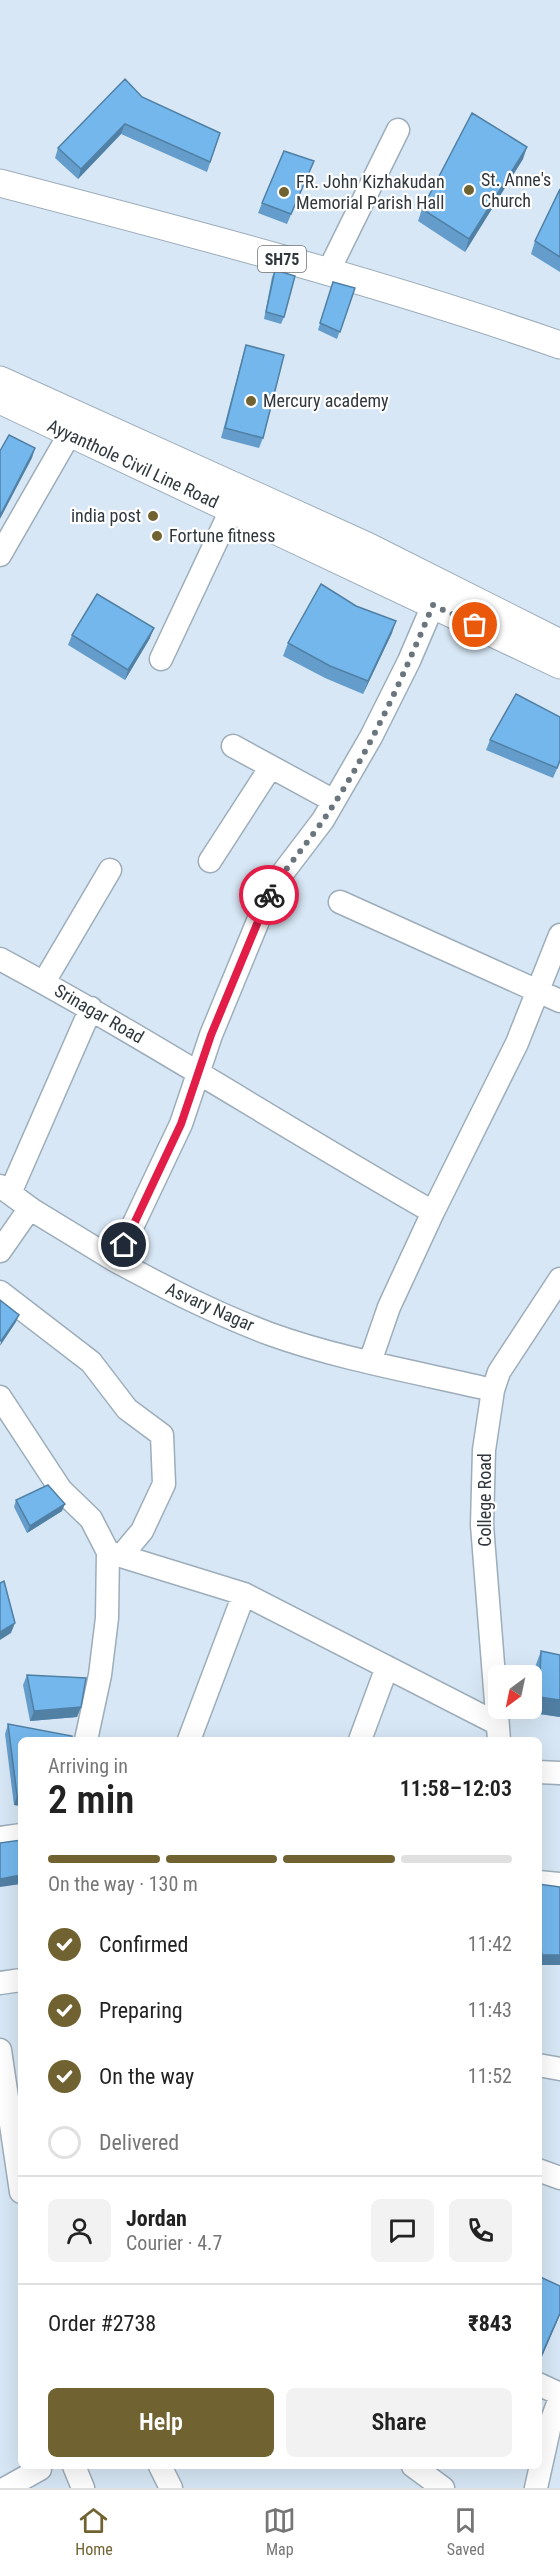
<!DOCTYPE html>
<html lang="en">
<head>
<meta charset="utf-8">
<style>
	body { margin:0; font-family:"Roboto Condensed",sans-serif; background:#f2f2f2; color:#222; height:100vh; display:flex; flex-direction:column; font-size:22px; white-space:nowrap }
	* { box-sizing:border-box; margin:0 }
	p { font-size:20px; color:#767676 }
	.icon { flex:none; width:33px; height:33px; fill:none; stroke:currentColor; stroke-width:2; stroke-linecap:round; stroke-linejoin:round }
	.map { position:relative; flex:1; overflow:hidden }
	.drawer { position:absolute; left:18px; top:1737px; width:524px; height:732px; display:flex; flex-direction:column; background:#fff; border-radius:9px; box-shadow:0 6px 24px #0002 }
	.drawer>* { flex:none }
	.needle { width:39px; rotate:213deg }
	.controls { position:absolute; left:488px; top:1665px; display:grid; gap:12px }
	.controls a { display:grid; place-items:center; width:54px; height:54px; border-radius:9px; background:#fff; box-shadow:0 6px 24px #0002; font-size:30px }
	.pin { position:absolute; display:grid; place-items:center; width:51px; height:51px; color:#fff; margin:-26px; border:3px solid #fff; border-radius:50%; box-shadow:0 2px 6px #0007 }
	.courier { position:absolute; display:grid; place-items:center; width:60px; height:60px; margin:-30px; border:4px solid #e11d48; border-radius:50%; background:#fff; color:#222; box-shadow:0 2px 8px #0007 }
	.head em { font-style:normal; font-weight:600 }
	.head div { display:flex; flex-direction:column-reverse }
	.head { display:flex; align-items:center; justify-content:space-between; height:102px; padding:0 30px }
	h1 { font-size:39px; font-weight:600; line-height:45px }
	.bar { display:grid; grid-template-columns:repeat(4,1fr); gap:9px 6px; align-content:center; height:72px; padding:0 30px }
	.bar i { height:8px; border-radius:4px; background:#e0e0e0 }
	.bar .on { background:#716331 }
	.bar p { grid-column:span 4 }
	.line { display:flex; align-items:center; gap:15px; padding:0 30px; border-top:2px solid #e0e0e0 }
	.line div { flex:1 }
	.round { display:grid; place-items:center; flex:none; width:63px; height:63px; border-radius:9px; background:#f2f2f2 }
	ol { padding:0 30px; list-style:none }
	li { display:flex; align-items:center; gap:18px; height:66px }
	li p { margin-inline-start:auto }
	li .icon { padding:6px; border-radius:50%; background:#716331; color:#fff; stroke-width:4 }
	li:last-child { color:#767676 }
	li i { width:33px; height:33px; border:3px solid #e0e0e0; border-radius:50% }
	.button { display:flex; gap:12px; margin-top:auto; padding:12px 30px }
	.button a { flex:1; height:69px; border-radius:9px; background:#716331; color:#fff; font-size:24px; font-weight:600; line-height:69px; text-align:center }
	.button a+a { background:#f2f2f2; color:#222 }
	.tab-bar { display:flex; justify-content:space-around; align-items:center; height:84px; border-top:2px solid #e0e0e0; background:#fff; font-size:16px; color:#767676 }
	.tab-bar a { display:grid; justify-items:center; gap:3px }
	.tab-bar .on { color:#716331 }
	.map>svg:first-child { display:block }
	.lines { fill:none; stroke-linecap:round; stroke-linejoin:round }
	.minor-casing { stroke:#9dadba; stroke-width:25 }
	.major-casing { stroke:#9dadba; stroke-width:29 }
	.minor { stroke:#fff; stroke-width:22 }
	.major { stroke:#fff; stroke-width:27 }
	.wall { fill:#649dcb }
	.shaded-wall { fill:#5180a5 }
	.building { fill:#74b7ec; stroke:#5180a5; stroke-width:1.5 }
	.done { stroke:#6b757d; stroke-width:6; stroke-dasharray:0 10.8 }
	.route { stroke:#e11d48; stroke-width:8 }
	.poi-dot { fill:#716331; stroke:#fff; stroke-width:2 }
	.labels { text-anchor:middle; stroke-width:4.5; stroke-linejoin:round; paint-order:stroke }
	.shield { fill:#fff; stroke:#6f7477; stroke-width:1.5 }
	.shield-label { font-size:16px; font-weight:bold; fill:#31383d }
	.poi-label { font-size:18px; fill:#31383d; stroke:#fff; text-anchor:start }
	.street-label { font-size:18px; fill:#31383d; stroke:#fff }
</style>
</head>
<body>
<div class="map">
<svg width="560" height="2488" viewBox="0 0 560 2488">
	<rect width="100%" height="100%" fill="#d7e7f5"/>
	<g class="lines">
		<!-- minor casing -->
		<g class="minor-casing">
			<path id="minor" d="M328,272l70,-142
				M0,555l69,-120
				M433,605l-24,56 -38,76 -48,83 -51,67 -61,148 -30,89 -65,137c52,28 98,52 154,73 69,25 150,39 223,56
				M161,659l70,-149
				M233,746l101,55
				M210,861l60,-93
				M340,902l220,99
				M0,959c147,79 287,170 433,253l84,-169 43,-108
				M44,982l66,-112
				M0,1186l34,25 82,50
				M10,1193l81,-185
				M0,1251l30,-43
				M0,1292l91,70 36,47 35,26 2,49 -22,47 -21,25
				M370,1362l19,-55 44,-95
				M0,1397l61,93 30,29 17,33 -1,66 -7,57 -14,65
				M108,1552l136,42 252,129
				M189,1740l55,-146
				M360,1740l27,-73
				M499,1740l-17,-215 2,-75 9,-60 6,-18 61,-93
				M538,1772l22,1
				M0,1838l21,-3
				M538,1882l22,2
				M0,1983l21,-3
				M0,2050l21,142
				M538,2065l22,4
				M538,2170l22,8
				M538,2384l22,10
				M74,2466l9,22
				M160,2466l11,22
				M413,2466l30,22
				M6,2488l34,-19
				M536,2488l14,-63 10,-27"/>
		</g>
		<!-- major casing -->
		<g class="major-casing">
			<path id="major" d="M0,183c188,49 376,98 560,162
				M0,380l367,166 193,97
				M0,400l560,265"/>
		</g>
		<!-- minor -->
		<use href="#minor" class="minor"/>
		<!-- major -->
		<use href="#major" class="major"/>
	</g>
	<!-- wall -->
	<path class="wall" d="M142,97l78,36 -13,39 -86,-38 -43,45 -23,-21 3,-10z
		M523,159l-58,93 -47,-31 4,-12z
		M314,161l-27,63 -29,-11 4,-10z
		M560,189v83l-29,-18 4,-13z
		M275,270l9,47 -3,7 -17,-5 8,-42z
		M333,282l22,6 -18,51 -19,-9z
		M246,345l17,93 -4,10 -38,-10 22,-83z
		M392,633l-29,61 -38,-16 -42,-22 5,-13z
		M72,635l78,3 -25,42 -57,-35z
		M490,740l70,22 -7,16 -67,-28z
		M16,1500l46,11 -35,22 -13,-26z
		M541,1651l19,4v62l-27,-4 2,-46z
		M27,1675l54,32 -4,10 -47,4 -7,-36z
		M8,1724l13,82 -7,-1 -9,-71z
		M538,1884l22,81h-22z"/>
	<!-- shaded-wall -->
	<path class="shaded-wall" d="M125,124l-4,10 -43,45 3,-10z
		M527,147l-4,12 -58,93 4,-13z
		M35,448l-3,10 -32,61v-3z
		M396,621l-4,12 -29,61 5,-13z
		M154,628l-4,10 -25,42 3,-10z
		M19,1315l-3,7 -16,24 1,-5z
		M65,1504l-3,7 -35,22 3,-7z
		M15,1623l-4,10 -11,7v-8z
		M539,1697l21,3v17l-27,-4z
		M81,1707l-4,10 -47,4 4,-10z
		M17,1795l4,1v10l-7,-1z
		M21,1875v9l-21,3v-8z
		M542,1955h18v10h-22z
		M560,2313v2l-22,51v-10z"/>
	<!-- building -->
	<path class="building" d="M125,79l17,18 78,36 -10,29 -85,-38 -44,45 -23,-21z
		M472,113l55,34 -58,92 -47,-30z
		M284,151l30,10 -23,53 -29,-11z
		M560,189v68l-25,-16z
		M275,270l20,6 -11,41 -18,-5z
		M333,282l22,6 -15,44 -20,-9z
		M246,345l38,10 -21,83 -38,-10z
		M9,435l26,13 -35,68v-65z
		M321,584l35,22 40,15 -28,60 -38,-15 -42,-23z
		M97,594l57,34 -26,42 -56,-35z
		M516,694l44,23v43l-3,8 -67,-28z
		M0,1300l19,15 -18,26 -1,-1z
		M48,1485l17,19 -35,22 -14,-26z
		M4,1581l11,42 -15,9v-49z
		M541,1651l19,4v45l-21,-3z
		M27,1675l59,3 -5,29 -47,4z
		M8,1724l64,12v4h-51v56l-4,-1z
		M21,1840v35l-21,4v-36z
		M538,1884l22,3v68h-18l-4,-31z
		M538,2276l22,10v27l-18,41 -4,2z"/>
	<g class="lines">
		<!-- done -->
		<path class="done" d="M269,895l3,-8c17,-21 34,-43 50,-65 46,-66 80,-143 111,-217l42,20"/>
		<!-- route -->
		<path class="route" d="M124,1245l57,-121 30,-89 58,-140"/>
	</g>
	<!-- markers -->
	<g class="poi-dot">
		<circle cx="469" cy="190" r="6"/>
		<circle cx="284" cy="192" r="6"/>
		<circle cx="251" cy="401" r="6"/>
		<circle cx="153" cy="516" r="6"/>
		<circle cx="157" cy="536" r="6"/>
	</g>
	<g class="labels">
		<!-- shield labels -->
		<rect class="shield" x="258" y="246" width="48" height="26" rx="4.5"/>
		<g class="shield-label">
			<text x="282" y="265">SH75</text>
		</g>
		<!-- poi labels -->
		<g class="poi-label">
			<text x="481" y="186">St. Anne's<tspan x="481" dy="21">Church</tspan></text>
			<text x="296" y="188">FR. John Kizhakudan<tspan x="296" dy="21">Memorial Parish Hall</tspan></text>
			<text x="263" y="407">Mercury academy</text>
			<text x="141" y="522" text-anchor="end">india post</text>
			<text x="169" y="542">Fortune fitness</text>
		</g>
		<!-- street labels -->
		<g class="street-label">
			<text transform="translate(133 464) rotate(25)" y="6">Ayyanthole Civil Line Road</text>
			<text transform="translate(99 1014) rotate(30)" y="6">Srinagar Road</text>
			<text transform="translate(210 1307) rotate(24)" y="6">Asvary Nagar</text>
			<text transform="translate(485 1500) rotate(-90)" y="6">College Road</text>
		</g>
	</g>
</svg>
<div class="controls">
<a><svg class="needle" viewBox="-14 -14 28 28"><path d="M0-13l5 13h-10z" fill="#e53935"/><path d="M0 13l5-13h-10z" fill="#767676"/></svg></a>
</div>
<div class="pin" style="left:475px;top:625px;background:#ea580c"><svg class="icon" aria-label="bag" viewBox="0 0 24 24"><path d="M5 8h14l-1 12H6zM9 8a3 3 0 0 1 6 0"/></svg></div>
<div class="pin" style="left:124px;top:1245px;background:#1f2937"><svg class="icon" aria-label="home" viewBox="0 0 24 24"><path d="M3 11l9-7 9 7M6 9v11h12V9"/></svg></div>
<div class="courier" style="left:269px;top:895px"><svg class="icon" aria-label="bike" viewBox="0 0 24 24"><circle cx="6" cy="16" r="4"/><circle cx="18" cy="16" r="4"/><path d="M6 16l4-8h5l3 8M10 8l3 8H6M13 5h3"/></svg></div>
<section class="drawer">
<div class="head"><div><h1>2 min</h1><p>Arriving in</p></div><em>11:58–12:03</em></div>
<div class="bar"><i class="on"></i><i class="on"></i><i class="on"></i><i></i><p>On the way · 130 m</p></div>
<ol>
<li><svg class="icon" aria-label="check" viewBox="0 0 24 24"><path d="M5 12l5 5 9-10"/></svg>Confirmed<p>11:42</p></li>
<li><svg class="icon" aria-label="check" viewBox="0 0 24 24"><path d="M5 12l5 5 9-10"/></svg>Preparing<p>11:43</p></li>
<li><svg class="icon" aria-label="check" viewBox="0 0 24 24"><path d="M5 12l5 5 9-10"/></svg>On the way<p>11:52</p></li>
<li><i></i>Delivered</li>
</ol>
<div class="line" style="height:108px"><a class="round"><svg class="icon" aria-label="person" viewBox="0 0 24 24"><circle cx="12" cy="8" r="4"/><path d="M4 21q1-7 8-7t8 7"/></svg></a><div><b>Jordan</b><p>Courier · 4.7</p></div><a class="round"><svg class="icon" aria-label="chat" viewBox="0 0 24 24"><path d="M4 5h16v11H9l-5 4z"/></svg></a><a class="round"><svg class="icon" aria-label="phone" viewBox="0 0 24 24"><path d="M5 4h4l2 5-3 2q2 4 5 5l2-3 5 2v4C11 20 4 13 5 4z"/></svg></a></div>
<div class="line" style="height:78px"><div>Order #2738</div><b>₹843</b></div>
<div class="button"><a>Help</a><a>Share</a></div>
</section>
</div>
<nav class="tab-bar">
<a class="on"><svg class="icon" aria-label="home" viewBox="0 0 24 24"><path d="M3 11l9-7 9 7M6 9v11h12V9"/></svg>Home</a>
<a><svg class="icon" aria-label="map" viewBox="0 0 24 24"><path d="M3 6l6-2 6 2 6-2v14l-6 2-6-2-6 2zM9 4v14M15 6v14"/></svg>Map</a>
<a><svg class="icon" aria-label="saved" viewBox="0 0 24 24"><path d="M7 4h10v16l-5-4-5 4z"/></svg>Saved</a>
</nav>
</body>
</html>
